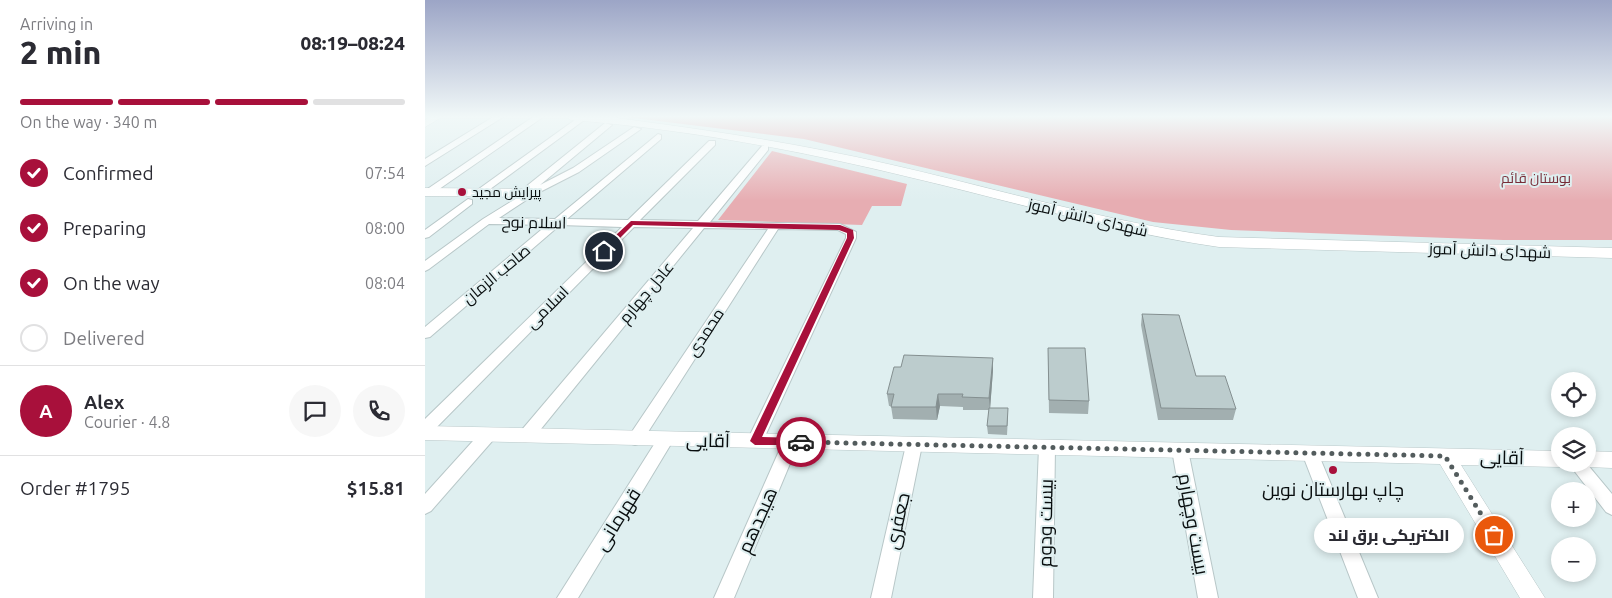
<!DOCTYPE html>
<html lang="en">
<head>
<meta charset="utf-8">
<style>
	body { margin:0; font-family:Ubuntu,Cairo,sans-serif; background:#f7f7f7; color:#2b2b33; height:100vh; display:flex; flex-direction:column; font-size:19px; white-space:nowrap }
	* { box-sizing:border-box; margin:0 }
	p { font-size:16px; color:#7c7c81 }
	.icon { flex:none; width:28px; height:28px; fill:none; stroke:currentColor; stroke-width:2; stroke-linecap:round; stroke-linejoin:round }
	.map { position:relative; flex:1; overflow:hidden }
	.side { display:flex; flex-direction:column; background:#fff; width:425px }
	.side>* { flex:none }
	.buttons { position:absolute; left:1126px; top:372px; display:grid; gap:10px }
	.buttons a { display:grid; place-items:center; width:45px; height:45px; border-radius:50%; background:#fff; box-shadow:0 2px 8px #0003; font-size:25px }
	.pin { position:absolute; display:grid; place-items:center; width:42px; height:42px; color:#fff; margin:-21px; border:2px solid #fff; border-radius:50%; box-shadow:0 1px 5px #0007 }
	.courier { position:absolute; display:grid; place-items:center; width:50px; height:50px; margin:-25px; border:4px solid #a8103b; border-radius:50%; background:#fff; color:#222; box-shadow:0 1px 6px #0007 }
	.bubble { position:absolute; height:35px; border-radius:18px; background:#fff; box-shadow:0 2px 8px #0003; font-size:16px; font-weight:800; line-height:35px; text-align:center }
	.headline em { font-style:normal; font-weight:800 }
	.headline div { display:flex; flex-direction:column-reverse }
	.headline { display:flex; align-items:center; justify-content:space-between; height:85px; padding:0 20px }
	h1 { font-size:32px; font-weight:800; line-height:38px }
	.bar { display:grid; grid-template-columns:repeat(4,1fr); gap:8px 5px; align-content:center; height:60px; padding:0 20px }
	.bar i { height:6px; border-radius:4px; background:#e1e1e2 }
	.bar .current { background:#a8103b }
	.bar p { grid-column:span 4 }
	.line { display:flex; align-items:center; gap:12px; padding:0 20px; border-top:1px solid #e1e1e2 }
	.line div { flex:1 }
	.round { display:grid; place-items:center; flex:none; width:52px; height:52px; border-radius:26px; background:#f7f7f7 }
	ol { padding:0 20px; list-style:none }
	li { display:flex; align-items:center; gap:15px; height:55px }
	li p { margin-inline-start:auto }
	li .icon { padding:5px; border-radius:50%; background:#a8103b; color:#fff; stroke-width:4 }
	li:last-child { color:#7c7c81 }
	li i { width:28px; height:28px; border:2px solid #e1e1e2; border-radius:50% }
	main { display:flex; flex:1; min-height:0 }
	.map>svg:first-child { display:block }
	.green { fill:#e7adb2 }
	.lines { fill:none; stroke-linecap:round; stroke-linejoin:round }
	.minor-casing { stroke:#b8c7c8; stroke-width:2 }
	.tertiary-casing { stroke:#b8c7c8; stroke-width:1 }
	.secondary-casing { stroke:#b8c7c8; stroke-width:1 }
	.minor { fill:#fff; fill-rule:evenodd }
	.tertiary { fill:#fff; fill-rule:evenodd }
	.secondary { fill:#fff; fill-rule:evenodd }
	.wall { fill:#a2afb0 }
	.shaded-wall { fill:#848f90 }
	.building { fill:#bccccd; stroke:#848f90 }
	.route { fill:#a8103b }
	.done { stroke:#535c5d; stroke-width:5; stroke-dasharray:0 9 }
	.poi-dot { fill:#a8103b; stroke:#dfeff0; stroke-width:2 }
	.labels { text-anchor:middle; stroke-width:4; stroke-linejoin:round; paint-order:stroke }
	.far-park-label { font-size:14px; fill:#772c37; stroke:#dfeff0 }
	.far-poi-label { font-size:14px; fill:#080d0e; stroke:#dfeff0; text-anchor:start }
	.street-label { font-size:16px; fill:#080d0e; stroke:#dfeff0 }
	.near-street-label { font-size:19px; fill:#080d0e; stroke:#dfeff0 }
	.near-poi-label { font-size:19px; fill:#080d0e; stroke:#dfeff0 }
</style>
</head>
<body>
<main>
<section class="side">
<div class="headline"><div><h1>2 min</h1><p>Arriving in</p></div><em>08:19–08:24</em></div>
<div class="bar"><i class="current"></i><i class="current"></i><i class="current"></i><i></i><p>On the way · 340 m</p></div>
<ol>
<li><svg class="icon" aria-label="check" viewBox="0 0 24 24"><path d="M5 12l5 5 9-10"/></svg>Confirmed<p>07:54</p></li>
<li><svg class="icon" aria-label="check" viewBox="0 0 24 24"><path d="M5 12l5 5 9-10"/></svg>Preparing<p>08:00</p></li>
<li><svg class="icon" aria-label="check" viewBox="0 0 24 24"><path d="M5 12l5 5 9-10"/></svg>On the way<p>08:04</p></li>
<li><i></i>Delivered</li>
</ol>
<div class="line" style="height:90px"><b class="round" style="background:#a8103b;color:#fff">A</b><div><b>Alex</b><p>Courier · 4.8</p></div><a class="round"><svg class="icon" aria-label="chat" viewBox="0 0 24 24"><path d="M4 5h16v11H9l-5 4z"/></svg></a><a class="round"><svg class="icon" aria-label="phone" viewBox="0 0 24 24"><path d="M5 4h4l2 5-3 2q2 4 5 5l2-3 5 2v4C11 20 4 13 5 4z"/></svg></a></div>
<div class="line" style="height:65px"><div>Order #1795</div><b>$15.81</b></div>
</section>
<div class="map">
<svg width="1187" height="598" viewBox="0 0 1187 598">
	<rect width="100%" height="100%" fill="#dfeff0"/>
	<!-- green -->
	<path class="green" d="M201,117h986v123h-109l-192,-7 -80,-3 -78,-8 -349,-83z
		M347,151l135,33 -6,22h-29l-10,19 -144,-5z"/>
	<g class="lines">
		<!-- minor casing -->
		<g class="minor-casing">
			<path id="minor" d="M68,117h10l-78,49v-7z
				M108,117h10l-111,77h-6v-4z
				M154,117l8,1 -105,77h-6v-4z
				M180,123l7,2 -72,60 33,-17 61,-41 7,2 -62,43 -45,23 -35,23 56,1 103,-85 3,1v4l-94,80 61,1 81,-79h6v4l-75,75 58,1 64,-75h6v4l-58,72 130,2 16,8v6l-95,207 -6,2 -6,-2 -2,-4 99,-203v-4l-8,-4 -60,-1 -137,214 -6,2 -6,-2 -2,-4 141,-210 -64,-1 -172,212 -6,2 -6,-2 -2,-4 2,-4 173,-204 -59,-1 -203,206 -6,2v-16l197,-192 -62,-2 -130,112 -5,1v-11l122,-102 -58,-1 -60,45 -4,2v-10l58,-42 47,-29 -4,-3 2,-2z
				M43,199l4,1v4l-43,33 -4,1v-8z
				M63,429l6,2 2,4 -2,4 -63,72 -6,3v-20l57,-63z
				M241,433l6,2 2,4 -96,159h-21l103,-163z
				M366,436l6,2 2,4 -65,156h-20l69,-156 2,-4z
				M489,439l6,2 2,4 -31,153h-20l35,-153 2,-4z
				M622,441l6,1 2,5 -2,151h-20l6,-151 2,-5z
				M755,444l6,1 2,5 30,148h-20l-26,-148 2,-5z
				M885,447l6,1 2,5 60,145h-20l-56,-145 2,-5z
				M1144,464h18l25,30v21l-6,-3z"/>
		</g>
		<!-- tertiary casing -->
		<g class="tertiary-casing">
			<path id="tertiary" d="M5,117h12l-17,10v-7z
				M0,188l106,1 6,4 -6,4 -106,-1z
				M0,426l1135,25v13h7l-7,3 -99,-2 84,133h-25l-80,-134 -1015,-24z
				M1162,451l25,1v16l-25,-1 -7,-2 7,-1z"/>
		</g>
		<!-- secondary casing -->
		<g class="secondary-casing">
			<path id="secondary" d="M141,117h44l29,4c83,11 166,24 249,43 110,25 218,58 331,73l393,11v10l-393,-11c-104,-15 -204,-45 -306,-69 -111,-27 -227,-49 -342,-58z"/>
		</g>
		<!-- minor -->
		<use href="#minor" class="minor"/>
		<!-- tertiary -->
		<use href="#tertiary" class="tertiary"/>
		<!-- secondary -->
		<use href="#secondary" class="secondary"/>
	</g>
	<!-- wall -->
	<path class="wall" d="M717,314l54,62 40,33 -3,11h-75l-17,-95z
		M623,348l41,53 -1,13 -39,-1z
		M568,358v12l-3,38 18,8 -1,19 -19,-1 -1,-8 2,-16h-26v-3l-23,-1 -3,14 -44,-1 -2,-13h-2l-2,-12 14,-27z"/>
	<!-- shaded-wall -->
	<path class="shaded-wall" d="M568,358v12l-3,40 -1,-12z
		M513,394l2,12 -3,14 -1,-13z"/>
	<!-- building -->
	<path class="building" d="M717,314l37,1 17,61h29l11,33 -75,-1z
		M623,348h37l4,53 -40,-1z
		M479,355l89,3 -4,40 -27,-1 1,-3h-25l-2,13h-45l3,-13h-7l7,-27h7z
		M564,408h19l-1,18h-20z"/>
	<!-- sky -->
	<linearGradient id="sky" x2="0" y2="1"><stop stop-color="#9ca5c6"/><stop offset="0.58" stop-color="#f1f8f8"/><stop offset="1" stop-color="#f1f8f8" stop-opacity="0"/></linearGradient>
	<rect width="1187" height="201" fill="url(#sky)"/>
	<!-- route -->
	<path class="route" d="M206,221l209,4 13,5 1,8 -92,199 39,1 5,4 -1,3h-50l-5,-4 97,-203v-5l-8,-3 -206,-5 -27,27h-5v-3z"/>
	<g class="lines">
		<!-- done -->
		<path class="done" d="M376,442l644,14 49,79"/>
	</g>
	<!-- markers -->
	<g class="poi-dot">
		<circle cx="37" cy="192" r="5"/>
		<circle cx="908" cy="470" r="5"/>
	</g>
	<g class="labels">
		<!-- far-park labels -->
		<g class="far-park-label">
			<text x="1111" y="183">بوستان قائم</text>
		</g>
		<!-- far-poi labels -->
		<g class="far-poi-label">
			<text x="47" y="197">پیرایش مجید</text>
		</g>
		<!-- street labels -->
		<g class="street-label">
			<text transform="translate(663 217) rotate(13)" y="6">شهدای دانش آموز</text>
			<text transform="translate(109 222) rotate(1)" y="6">اسلام نوح</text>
			<text transform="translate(1065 250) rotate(2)" y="6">شهدای دانش آموز</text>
			<text transform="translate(71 274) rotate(-40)" y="6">صاحب الزمان</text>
			<text transform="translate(221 292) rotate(-50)" y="6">عادل چهارم</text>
			<text transform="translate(122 307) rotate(-45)" y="6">اسلامی</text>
			<text transform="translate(280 332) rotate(-57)" y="6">محمدی</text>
		</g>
		<!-- near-street labels -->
		<g class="near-street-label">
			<text transform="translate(283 440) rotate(1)" y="7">آقایی</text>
			<text transform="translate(1077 457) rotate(1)" y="7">آقایی</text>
			<text transform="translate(192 519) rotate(-58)" y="7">قهرمانی</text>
			<text transform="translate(332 520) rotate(-66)" y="7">هیجدهم</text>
			<text transform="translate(472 521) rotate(-78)" y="7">جعفری</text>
			<text transform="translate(620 523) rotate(-89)" y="7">بیست ودوم</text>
			<text transform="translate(769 524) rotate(80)" y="7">بیست وچهارم</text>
		</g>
		<!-- near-poi labels -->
		<g class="near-poi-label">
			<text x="908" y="496">چاپ بهارستان نوين</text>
		</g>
	</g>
</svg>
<div class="buttons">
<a><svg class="icon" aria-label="locate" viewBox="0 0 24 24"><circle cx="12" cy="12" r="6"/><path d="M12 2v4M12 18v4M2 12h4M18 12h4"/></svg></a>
<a><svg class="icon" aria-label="layers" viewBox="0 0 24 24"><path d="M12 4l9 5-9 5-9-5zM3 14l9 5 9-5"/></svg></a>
<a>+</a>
<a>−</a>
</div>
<div class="pin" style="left:1069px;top:535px;background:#ea580c"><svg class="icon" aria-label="bag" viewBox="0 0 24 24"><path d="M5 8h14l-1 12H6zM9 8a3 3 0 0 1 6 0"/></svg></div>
<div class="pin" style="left:179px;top:251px;background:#1f2937"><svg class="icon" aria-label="home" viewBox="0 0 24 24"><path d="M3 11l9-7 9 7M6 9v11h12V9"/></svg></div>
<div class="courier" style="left:376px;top:442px"><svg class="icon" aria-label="car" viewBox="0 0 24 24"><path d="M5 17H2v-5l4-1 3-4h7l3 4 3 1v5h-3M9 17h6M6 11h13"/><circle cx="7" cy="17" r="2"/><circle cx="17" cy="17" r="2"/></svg></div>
<div class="bubble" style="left:889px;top:518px;width:150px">الکتریکی برق لند</div>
</div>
</main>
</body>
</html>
